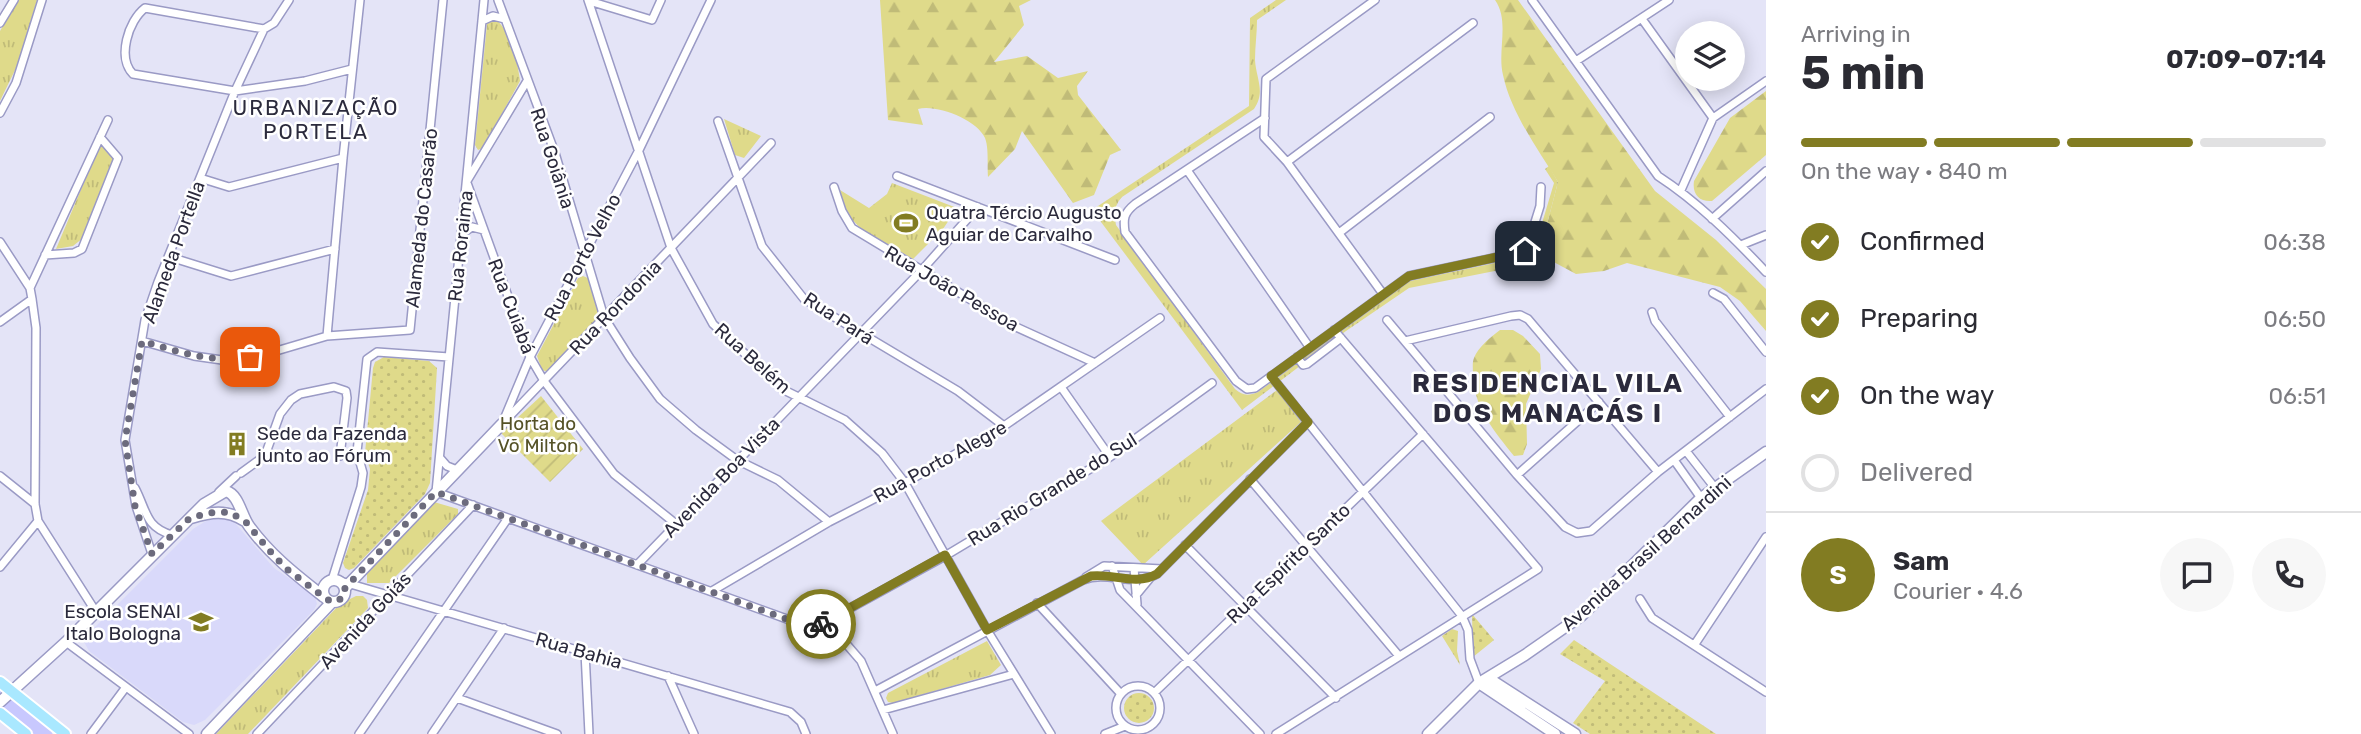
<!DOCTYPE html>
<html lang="en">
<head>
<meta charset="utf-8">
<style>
	body { margin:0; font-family:Rubik,sans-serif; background:#f7f7f7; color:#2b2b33; height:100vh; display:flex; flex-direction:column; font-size:26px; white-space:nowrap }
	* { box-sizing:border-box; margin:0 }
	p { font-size:23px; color:#7c7c81 }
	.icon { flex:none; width:38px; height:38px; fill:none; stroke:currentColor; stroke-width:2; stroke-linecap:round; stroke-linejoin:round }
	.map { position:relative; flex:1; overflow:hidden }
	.panel { display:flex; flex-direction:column; background:#fff; width:595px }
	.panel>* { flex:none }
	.buttons { position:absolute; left:1675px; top:21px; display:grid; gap:14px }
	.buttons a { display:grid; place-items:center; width:70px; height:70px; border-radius:50%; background:#fff; box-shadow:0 4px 18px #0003; font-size:35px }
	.pin { position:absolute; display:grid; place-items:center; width:60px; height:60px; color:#fff; margin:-30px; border-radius:14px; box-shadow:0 4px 10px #0006 }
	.courier { position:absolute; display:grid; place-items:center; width:70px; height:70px; margin:-35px; border:5px solid #827c22; border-radius:50%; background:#fff; color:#222; box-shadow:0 2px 9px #0007 }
	.overview em { font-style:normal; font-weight:700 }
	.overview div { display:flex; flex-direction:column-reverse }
	.overview { display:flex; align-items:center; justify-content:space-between; height:119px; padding:0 35px }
	h1 { font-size:46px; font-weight:700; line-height:52px }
	.bar { display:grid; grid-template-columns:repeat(4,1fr); gap:10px 7px; align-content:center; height:84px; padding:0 35px }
	.bar i { height:9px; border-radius:5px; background:#e1e1e2 }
	.bar .current { background:#827c22 }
	.bar p { grid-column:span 4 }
	.line { display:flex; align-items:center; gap:18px; padding:0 35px; border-top:2px solid #e1e1e2 }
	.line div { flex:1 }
	.round { display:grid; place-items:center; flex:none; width:74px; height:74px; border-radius:37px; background:#f7f7f7 }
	ol { padding:0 35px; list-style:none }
	li { display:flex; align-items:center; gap:21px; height:77px }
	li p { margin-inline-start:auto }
	li .icon { padding:7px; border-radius:50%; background:#827c22; color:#fff; stroke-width:4 }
	li:last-child { color:#7c7c81 }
	li i { width:38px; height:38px; border:4px solid #e1e1e2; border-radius:50% }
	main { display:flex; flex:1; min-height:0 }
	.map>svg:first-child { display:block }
	.built { fill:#d9d9fa }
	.grass { fill:url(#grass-dots) }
	.forest { fill:url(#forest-firs) }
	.park { fill:url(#park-tufts) }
	.garden { fill:url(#garden-furrows) }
	.pitch { fill:#dfda8a }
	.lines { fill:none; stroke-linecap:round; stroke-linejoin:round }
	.river { stroke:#c8c8fe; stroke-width:14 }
	.street-casing { stroke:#9a9ac5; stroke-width:10 }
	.secondary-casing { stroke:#9a9ac5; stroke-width:13 }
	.primary-casing { stroke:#fff; stroke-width:14 }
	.street { stroke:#fff; stroke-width:7 }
	.secondary { stroke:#fff; stroke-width:10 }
	.primary { stroke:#a9e8ff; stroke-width:10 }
	.done { stroke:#6c6b7d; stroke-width:7; stroke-dasharray:0 12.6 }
	.route { stroke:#827c22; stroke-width:9 }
	.labels { text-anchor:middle; stroke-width:5; stroke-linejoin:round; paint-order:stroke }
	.street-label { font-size:19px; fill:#2b2a3c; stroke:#fff }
	.poi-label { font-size:19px; fill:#2b2a3c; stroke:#fff; text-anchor:start }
	.park-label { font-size:19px; fill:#555227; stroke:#fff }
	.neighbourhood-label { font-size:21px; letter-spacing:2px; fill:#2b2a3c; stroke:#fff }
	.district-label { font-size:26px; font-weight:bold; letter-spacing:2px; fill:#2b2a3c; stroke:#fff }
</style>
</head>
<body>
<main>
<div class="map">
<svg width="1766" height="734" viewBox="0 0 1766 734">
	<defs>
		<pattern id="grass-dots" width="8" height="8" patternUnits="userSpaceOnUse" patternTransform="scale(1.75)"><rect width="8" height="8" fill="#dfda8a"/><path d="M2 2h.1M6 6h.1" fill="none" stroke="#c0bb78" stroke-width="1.8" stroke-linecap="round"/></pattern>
		<pattern id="forest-firs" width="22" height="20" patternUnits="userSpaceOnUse" patternTransform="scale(1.75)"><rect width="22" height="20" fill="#dfda8a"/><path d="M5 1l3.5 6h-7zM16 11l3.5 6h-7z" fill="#c0bb78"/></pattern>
		<pattern id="park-tufts" width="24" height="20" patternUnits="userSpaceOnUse" patternTransform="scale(1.75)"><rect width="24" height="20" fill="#dfda8a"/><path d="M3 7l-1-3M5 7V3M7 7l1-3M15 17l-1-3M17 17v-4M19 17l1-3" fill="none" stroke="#c0bb78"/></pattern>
		<pattern id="garden-furrows" width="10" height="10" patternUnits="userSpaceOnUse" patternTransform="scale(1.75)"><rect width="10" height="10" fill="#dfda8a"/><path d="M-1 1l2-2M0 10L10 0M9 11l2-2" fill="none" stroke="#c0bb78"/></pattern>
	</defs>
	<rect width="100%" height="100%" fill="#e4e4f7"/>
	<!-- built -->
	<path class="built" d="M217,518h10l8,5 39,45 41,28 2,8 -3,6 -109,110 -11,5 -11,-3 -94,-71 -5,-9 4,-8 105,-105 13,-8z"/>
	<!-- grass -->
	<path class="grass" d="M384,357l45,4 8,7 -7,115 -5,11 -71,74 -5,2 -4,-2 -2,-5 25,-73 2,-21 -5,-16 8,-85 2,-6z
		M1472,614l22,26 -21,17z
		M1452,629l6,2 -1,20 3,14 -18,-29z
		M1574,640l142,94h-126l-17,-11 32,-42 -45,-27z
		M1124 708a15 15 0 1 1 30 0a15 15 0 1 1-30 0Z"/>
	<!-- forest -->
	<path class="forest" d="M880,0h151l-12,6 5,19 -30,37 33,-6 31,22 30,-7 -11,15 1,9 43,55 -11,5 -16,40 -21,8 -51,-72 -7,18 -27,28c-1,-11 1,-29 -3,-39 -8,-18 -48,-34 -67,-29l5,16 -35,-5z
		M1495,0h23l137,191 61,49 50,49v42l-26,-30 -20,-14 -93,-24 -23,8 -28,3 -26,-14 -30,6 20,-15 18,-69c-20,-33 -47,-69 -55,-107 -6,-24 7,-54 -8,-75z
		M1766,91v64l-54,46c-13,1 -20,-7 -18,-20l36,-63z
		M1500,330h13l10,6 17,18 1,15 -15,35 1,40 -4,11 -9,1c-19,-24 -41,-49 -41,-82 0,-4 -1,-12 1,-16 4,-11 17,-21 26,-28z"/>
	<!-- park -->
	<path class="park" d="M18,0h19l-20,66 -17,35v-70z
		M1276,0h10l-29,20c0,13 -2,27 -2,40 1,18 11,32 -1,49l-132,88c-8,9 -8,16 -6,28l119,164c8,7 13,7 23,3l152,-111 113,-24 11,-7 20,-67 -9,-14 4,-3 9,16 -18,69 -20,15 -111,22 -63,43 -104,79 -150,-200 157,-104 1,-88z
		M495,19c15,10 23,44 25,62l-37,67 -5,2 -3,-5 12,-121z
		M724,119l37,17 -17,22 -9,-3z
		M104,143l10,14 -31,81 -10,8 -17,3 42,-100z
		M892,183l65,25 -14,21 -30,30 -52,-30 -14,-15 -7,-24 29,18 18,-14z
		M583,276l7,3 11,38 -53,55 -6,-2 -5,-14 41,-78z
		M1277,390l24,32 -158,143 -42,-44z
		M434,502l24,7v5l-69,69h-22v-9z
		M356,596h7l4,4 1,8 -120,126h-32l124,-130z
		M987,641l14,24 -11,10 -97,28 -5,-1 -2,-4 2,-5z"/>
	<!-- garden -->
	<path class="garden" d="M541,396l42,53 -33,33 -49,-49z"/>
	<!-- pitch -->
	<path class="pitch" d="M910,210l6,23 -14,3 -5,-23z"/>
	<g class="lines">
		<!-- river -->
		<path class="river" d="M0,697l45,37"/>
		<!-- street casing -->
		<g class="street-casing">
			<path id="street" d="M289,0l-15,23 -10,6 -119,-21c-17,13 -28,50 -12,66l102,17 70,-10 47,-12
				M484,0l-48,492 406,147 19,22 32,73
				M498,0l57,153 49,164 26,41 30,41 36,31 41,30 41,20 51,42
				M588,0l83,248 42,76 71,66 61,30 37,33 23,30 82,147 64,104
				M1375,0l-109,79 -2,58 23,25 96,132
				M1532,0l126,176c40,26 75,61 108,96
				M589,1l63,19 9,-20
				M1642,19l71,99
				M482,21l11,-5 12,3
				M0,23l14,-23
				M1576,61l93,-61
				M0,113l16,-30 26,-83
				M1265,118l-130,86c-11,9 -12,14 -10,28l111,149 11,8 8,-1 154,-112 117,-25 14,-45 1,-19
				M718,121l44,125 42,53 154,92 46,35
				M1287,162l186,-139
				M1187,170l123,178
				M897,176l218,84
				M200,178l29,9 114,-29
				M467,181l60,-100
				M467,183l63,174 14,24 70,93 62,50
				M834,187l8,24 10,17 164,99 79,36
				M1681,190l32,-72 53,-37
				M1712,219l54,-48
				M1339,233l151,-116
				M461,234l11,-7 12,3
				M0,242l30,46 2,11 4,29 -1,176 3,17 58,91
				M1741,245l25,-10
				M45,255l29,-2 8,-4 36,-91 -18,-21
				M170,257l61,19 104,-27
				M30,288l78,-168
				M1713,293l11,6 42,53
				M1652,312l3,9 75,96
				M1387,320l130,155 48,52 12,6 14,-2 67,-59 108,-83
				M0,322l32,-23
				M327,336l16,-178 17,-158
				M142,341l52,15 28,4 44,-6 61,-18 83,-6 33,-330
				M1405,341l106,-25 9,-1 8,4 130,153
				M1297,357l6,8 4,-1 34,-26
				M1271,376l191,240 6,14 2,29 9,24
				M1061,387l49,70
				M505,421l266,-278
				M502,424l28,-67 109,-207 72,-150
				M1686,451l29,37
				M440,458l7,8 10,4
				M1674,460l27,38
				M241,473l18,-13 8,-10 13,-36 11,-14 9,-6 34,-7 12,4 1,7 -7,58
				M1517,475l82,-73
				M0,476l35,28
				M1250,479l149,177
				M135,488c12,23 10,39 37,47
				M219,492l17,-16
				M1185,545l151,153
				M152,554l-16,-48 -11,-66 20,-120 13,-38 77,-191 29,-62
				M637,565l284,-294 57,-64
				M1112,566l8,24 140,144
				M0,567l38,-46
				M1134,568l3,36
				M1086,577l18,-11 58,3
				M332,580l29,-93 2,-14 -6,-21 10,-93 10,-7 72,5
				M340,581l450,131 11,10 5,12
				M712,591l117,-69 76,-39 99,-57 156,-108
				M1136,595l14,-17
				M1640,599l12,19 114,74
				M1037,603l84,91
				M814,628l131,-72 165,-99 102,-74
				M66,642l123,92
				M1695,644l71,-107
				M585,652l4,82
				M668,676l26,58
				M1116 708a22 22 0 1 1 44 0a22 22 0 1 1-44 0Z
				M875,691l208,-111c25,-10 50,8 74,-6l151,-152
				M1154,693l269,-259
				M457,698l100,36
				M883,710l131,-36
				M91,734l35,-47
				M257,734l216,-229
				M359,734l149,-216
				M432,734l72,-106
				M1105,734l20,-8
				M1276,734l262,-165 -204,-239"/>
		</g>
		<!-- secondary casing -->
		<g class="secondary-casing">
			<path id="secondary" d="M191,518c20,-6 35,-9 54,3
				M323 591a11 11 0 1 1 22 0a11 11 0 1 1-22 0Z
				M345,588l157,-164
				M1488,678l87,56
				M1479,683l76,51
				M0,702l66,-60 138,-138 22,-13c13,4 15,24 23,35 21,29 47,49 75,71
				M207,734l125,-132
				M1428,734l51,-51 46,-28 56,-39 120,-118 65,-46"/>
		</g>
		<!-- primary casing -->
		<g class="primary-casing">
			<path id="primary" d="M0,682l65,52
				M0,713l26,21"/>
		</g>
		<!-- street -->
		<use href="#street" class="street"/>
		<!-- secondary -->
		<use href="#secondary" class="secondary"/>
		<!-- primary -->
		<use href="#primary" class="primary"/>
	</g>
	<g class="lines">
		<!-- done -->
		<path class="done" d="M250,357c-39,6 -71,-5 -108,-16l-17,99 10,66 17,48 38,-36 19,-5 20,-1 16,9 29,35 14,14 40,30 8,2 7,-5 2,-9 91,-96 364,132 14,4 7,-4"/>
		<!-- route -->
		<path class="route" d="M821,624l124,-69 42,75 104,-54c22,-3 44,10 66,-2l151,-152 -37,-46 138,-100 116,-25"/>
	</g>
	<!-- icons -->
	<defs>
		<g id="stadium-bare" transform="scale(1.89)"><path d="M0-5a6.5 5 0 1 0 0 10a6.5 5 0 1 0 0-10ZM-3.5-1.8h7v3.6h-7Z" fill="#827c22" stroke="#fff" stroke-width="2.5" paint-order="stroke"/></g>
		<g id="building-bare" transform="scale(1.89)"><path d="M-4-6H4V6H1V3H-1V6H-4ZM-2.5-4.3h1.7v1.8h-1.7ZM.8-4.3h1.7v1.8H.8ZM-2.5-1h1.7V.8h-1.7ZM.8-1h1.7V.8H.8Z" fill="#827c22" stroke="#fff" stroke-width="2.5" paint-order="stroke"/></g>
		<g id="university-bare" transform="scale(1.89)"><path d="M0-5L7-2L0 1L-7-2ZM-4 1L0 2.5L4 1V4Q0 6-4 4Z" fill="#827c22" stroke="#fff" stroke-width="2.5" paint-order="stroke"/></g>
	</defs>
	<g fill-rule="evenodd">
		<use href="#stadium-bare" x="906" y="223"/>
		<use href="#building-bare" x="237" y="444"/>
		<use href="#university-bare" x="201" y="622"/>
	</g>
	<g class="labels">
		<!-- street labels -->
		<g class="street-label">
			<text transform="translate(553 158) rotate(72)" y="7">Rua Goiânia</text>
			<text transform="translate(421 218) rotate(-84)" y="7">Alameda do Casarão</text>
			<text transform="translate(460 246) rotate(-84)" y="7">Rua Roraima</text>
			<text transform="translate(173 252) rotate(-70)" y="7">Alameda Portella</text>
			<text transform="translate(582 257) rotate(-62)" y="7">Rua Porto Velho</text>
			<text transform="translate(952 288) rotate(30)" y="7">Rua João Pessoa</text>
			<text transform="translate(512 306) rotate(69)" y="7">Rua Cuiabá</text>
			<text transform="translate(615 307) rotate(-46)" y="7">Rua Rondonia</text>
			<text transform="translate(839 318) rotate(33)" y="7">Rua Pará</text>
			<text transform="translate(753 358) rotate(42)" y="7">Rua Belém</text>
			<text transform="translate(940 461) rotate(-29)" y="7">Rua Porto Alegre</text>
			<text transform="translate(721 477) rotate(-46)" y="7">Avenida Boa Vista</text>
			<text transform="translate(1052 489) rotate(-32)" y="7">Rua Rio Grande do Sul</text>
			<text transform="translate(1646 553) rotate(-42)" y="7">Avenida Brasil Bernardini</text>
			<text transform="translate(1288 563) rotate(-44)" y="7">Rua Espírito Santo</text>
			<text transform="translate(365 620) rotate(-47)" y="7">Avenida Goiás</text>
			<text transform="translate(579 650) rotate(16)" y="7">Rua Bahia</text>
		</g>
		<!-- poi labels -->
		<g class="poi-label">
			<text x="926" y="219">Quatra Tércio Augusto<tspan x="926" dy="22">Aguiar de Carvalho</tspan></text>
			<text x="257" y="440">Sede da Fazenda<tspan x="257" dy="22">junto ao Fórum</tspan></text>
			<text x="181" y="618" text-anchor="end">Escola SENAI<tspan x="181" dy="22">Italo Bologna</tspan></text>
		</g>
		<!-- park labels -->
		<g class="park-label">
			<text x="538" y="430">Horta do<tspan x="538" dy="22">Võ Milton</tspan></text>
		</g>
		<!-- neighbourhood labels -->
		<g class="neighbourhood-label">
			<text x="316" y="115">URBANIZAÇÃO<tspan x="316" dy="24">PORTELA</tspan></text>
		</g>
		<!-- district labels -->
		<g class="district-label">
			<text x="1548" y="392">RESIDENCIAL VILA<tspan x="1548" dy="30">DOS MANACÁS I</tspan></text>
		</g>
	</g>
</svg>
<div class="buttons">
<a><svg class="icon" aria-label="layers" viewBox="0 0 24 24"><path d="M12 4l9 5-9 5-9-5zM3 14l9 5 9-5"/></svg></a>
</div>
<div class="pin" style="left:250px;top:357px;background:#ea580c"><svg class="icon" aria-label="bag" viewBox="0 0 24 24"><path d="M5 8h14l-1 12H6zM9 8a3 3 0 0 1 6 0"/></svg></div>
<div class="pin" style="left:1525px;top:251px;background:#1f2937"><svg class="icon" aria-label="home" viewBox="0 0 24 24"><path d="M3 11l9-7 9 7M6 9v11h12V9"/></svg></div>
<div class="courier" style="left:821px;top:624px"><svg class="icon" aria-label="bike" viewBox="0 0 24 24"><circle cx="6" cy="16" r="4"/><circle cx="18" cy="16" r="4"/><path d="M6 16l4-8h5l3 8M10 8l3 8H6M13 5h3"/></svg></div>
</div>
<section class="panel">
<div class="overview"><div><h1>5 min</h1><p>Arriving in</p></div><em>07:09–07:14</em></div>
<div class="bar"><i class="current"></i><i class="current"></i><i class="current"></i><i></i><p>On the way · 840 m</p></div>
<ol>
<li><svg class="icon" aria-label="check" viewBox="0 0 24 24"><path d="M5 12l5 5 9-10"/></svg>Confirmed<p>06:38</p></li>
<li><svg class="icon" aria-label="check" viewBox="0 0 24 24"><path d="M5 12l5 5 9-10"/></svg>Preparing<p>06:50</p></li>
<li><svg class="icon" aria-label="check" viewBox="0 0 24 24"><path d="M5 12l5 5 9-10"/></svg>On the way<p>06:51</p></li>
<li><i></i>Delivered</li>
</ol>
<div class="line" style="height:126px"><b class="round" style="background:#827c22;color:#fff">S</b><div><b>Sam</b><p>Courier · 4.6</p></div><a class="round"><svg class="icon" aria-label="chat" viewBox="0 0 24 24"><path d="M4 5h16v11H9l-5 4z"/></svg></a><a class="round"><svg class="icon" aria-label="phone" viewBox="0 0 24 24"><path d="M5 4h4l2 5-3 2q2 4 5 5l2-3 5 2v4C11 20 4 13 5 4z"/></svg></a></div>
</section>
</main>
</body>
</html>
